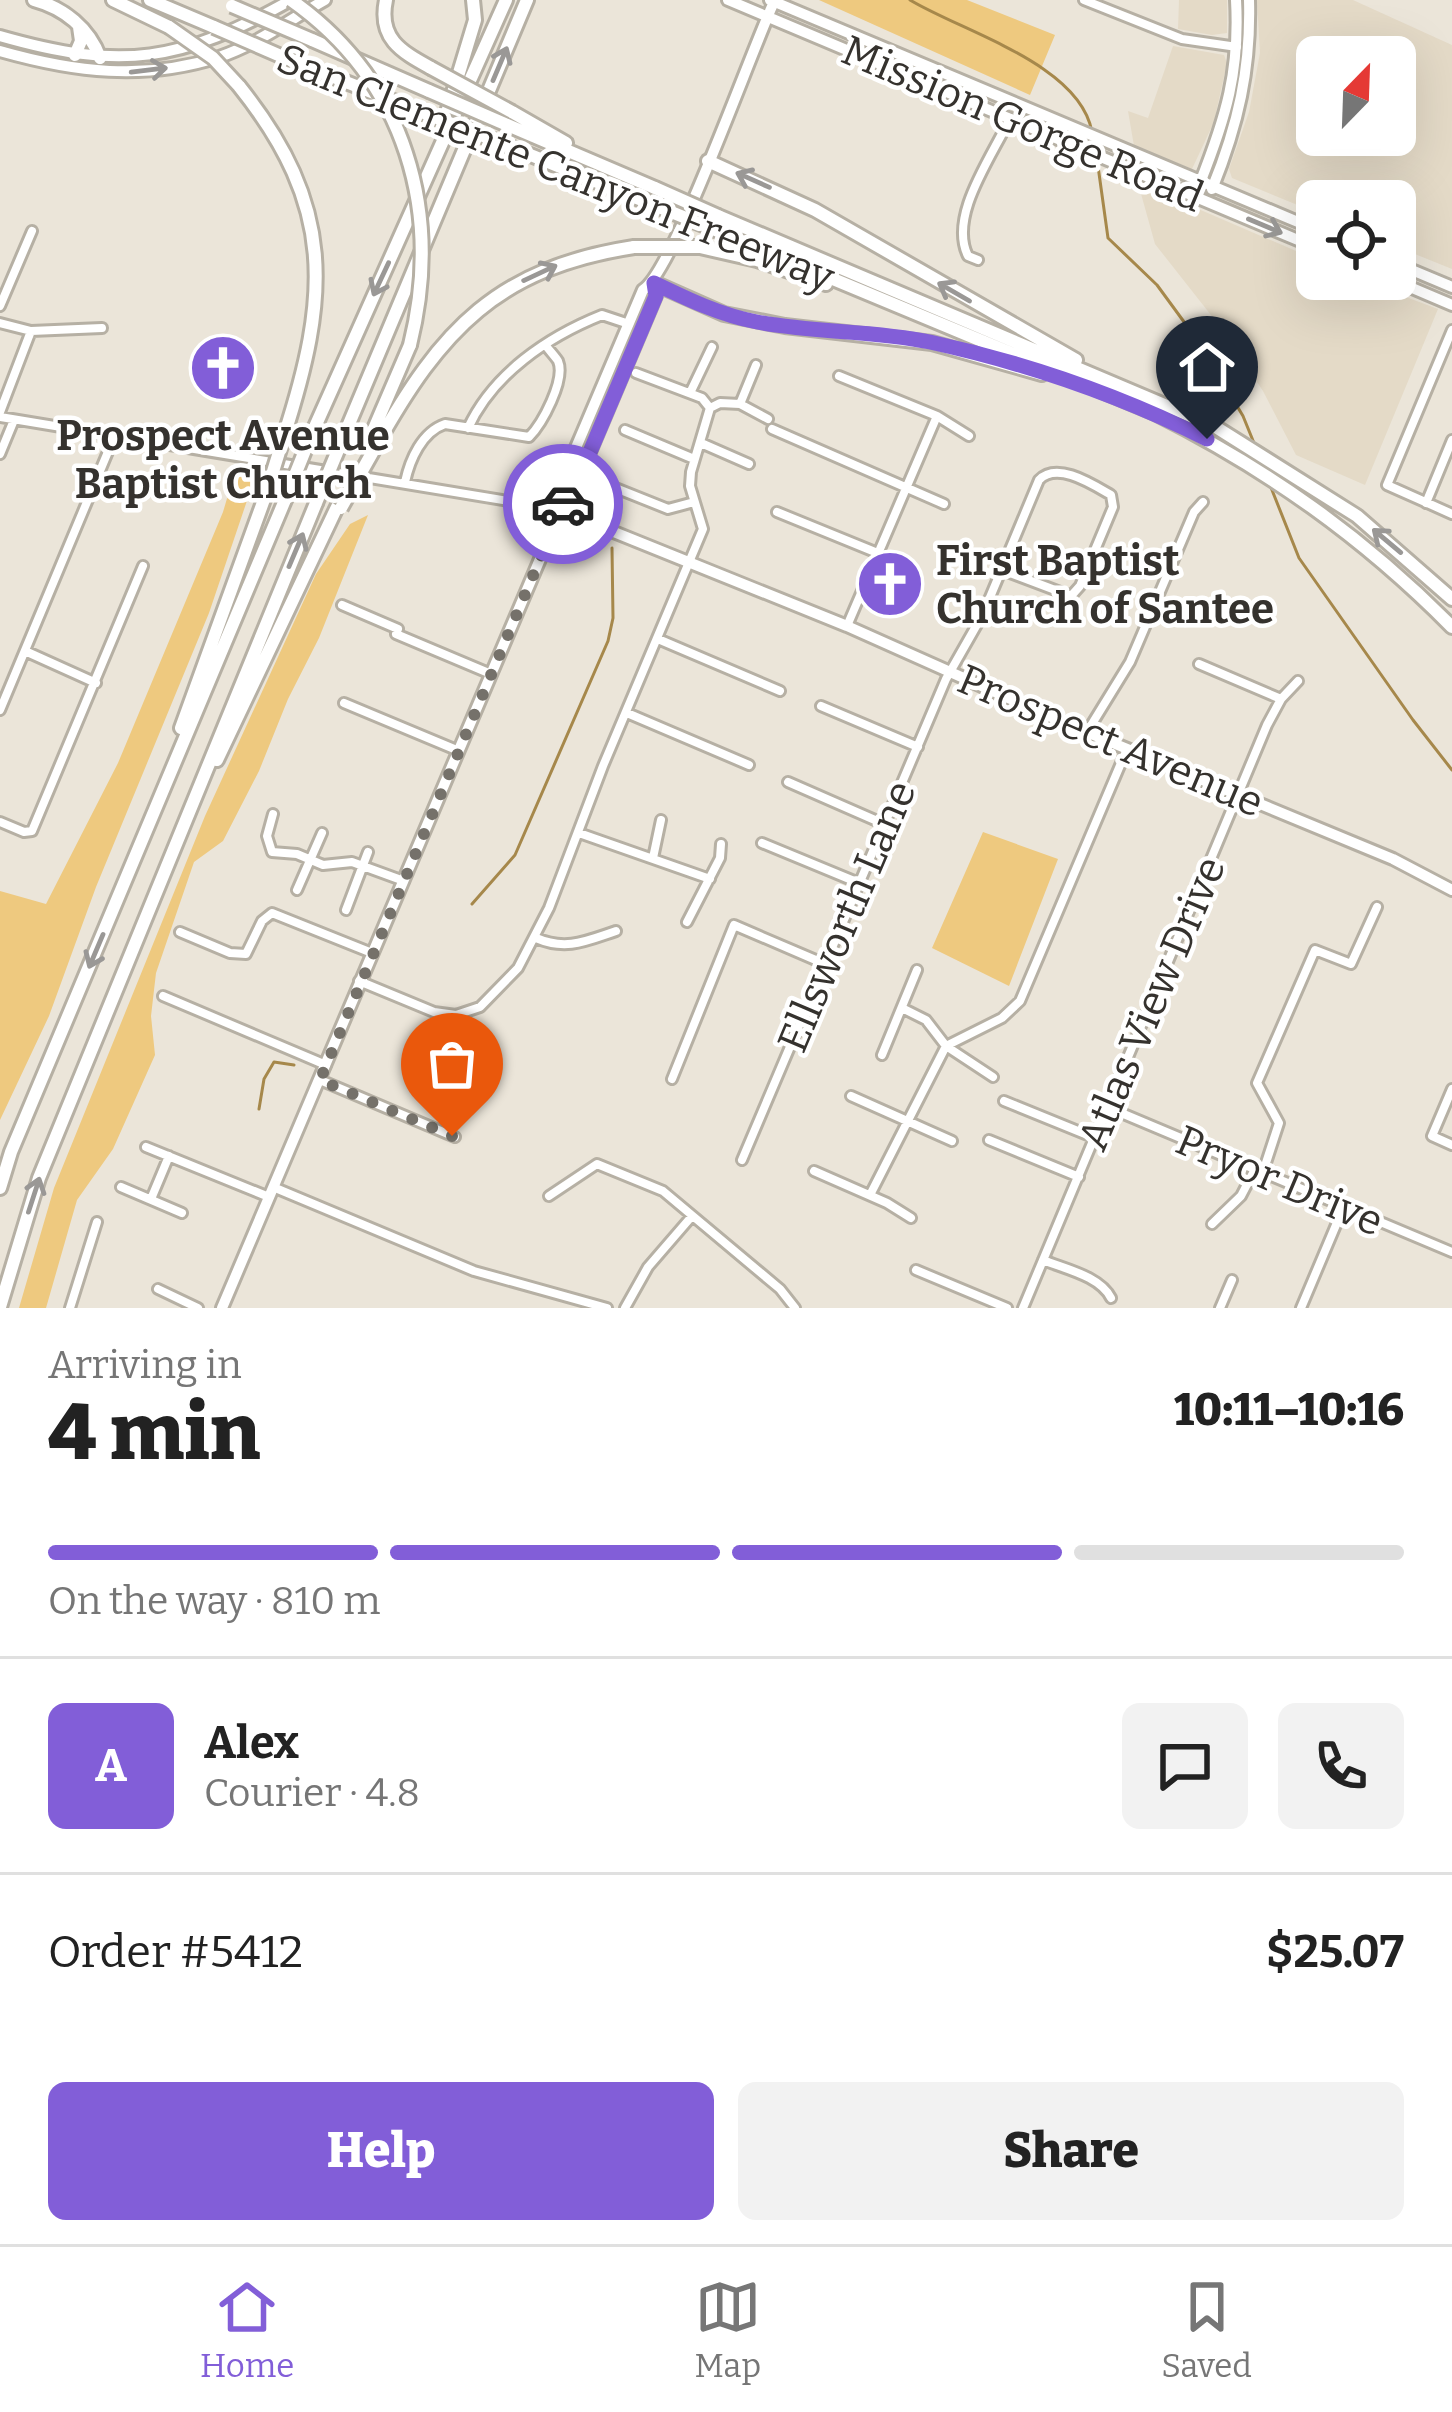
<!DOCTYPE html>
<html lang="en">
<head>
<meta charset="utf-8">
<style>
	body { margin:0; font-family:Bitter,serif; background:#f2f2f2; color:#222; height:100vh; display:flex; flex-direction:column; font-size:45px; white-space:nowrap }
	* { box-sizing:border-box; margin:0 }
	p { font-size:39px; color:#767676 }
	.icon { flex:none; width:66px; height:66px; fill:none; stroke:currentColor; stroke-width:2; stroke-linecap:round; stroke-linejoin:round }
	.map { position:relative; height:1308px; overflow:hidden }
	.drawer { display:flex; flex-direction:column; background:#fff; flex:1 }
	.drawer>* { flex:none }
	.needle { width:78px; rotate:23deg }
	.fabs { position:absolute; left:1296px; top:36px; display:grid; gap:24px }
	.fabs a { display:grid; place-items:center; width:120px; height:120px; border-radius:18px; background:#fff; box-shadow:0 12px 48px #0002; font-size:60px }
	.pin { position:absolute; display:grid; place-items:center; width:102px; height:102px; color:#fff; margin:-123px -51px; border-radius:50% 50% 50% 0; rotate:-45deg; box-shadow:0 0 12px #0007 }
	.pin .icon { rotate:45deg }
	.courier { position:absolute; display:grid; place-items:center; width:120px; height:120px; margin:-60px; border:9px solid #825ed8; border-radius:50%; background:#fff; color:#222; box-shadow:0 3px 15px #0007 }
	.headline em { font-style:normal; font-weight:800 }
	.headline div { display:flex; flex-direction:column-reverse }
	.headline { display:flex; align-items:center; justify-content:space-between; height:204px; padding:0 48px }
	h1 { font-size:78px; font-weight:800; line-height:90px }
	.bar { display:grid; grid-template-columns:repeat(4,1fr); gap:18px 12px; align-content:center; height:144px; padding:0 48px }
	.bar i { height:15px; border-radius:9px; background:#e0e0e0 }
	.bar .current { background:#825ed8 }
	.bar p { grid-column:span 4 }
	.line { display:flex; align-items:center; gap:30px; padding:0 48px; border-top:3px solid #e0e0e0 }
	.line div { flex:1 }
	.round { display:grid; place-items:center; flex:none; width:126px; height:126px; border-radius:18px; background:#f2f2f2 }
	.cta { display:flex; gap:24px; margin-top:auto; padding:24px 48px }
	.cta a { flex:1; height:138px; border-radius:18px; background:#825ed8; color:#fff; font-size:48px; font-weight:800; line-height:138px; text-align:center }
	.cta a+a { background:#f2f2f2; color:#222 }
	.menu { display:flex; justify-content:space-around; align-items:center; height:168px; border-top:3px solid #e0e0e0; background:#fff; font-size:33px; color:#767676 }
	.menu a { display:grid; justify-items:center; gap:6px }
	.menu .current { color:#825ed8 }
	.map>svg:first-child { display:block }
	.built { fill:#e4dac7; fill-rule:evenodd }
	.green { fill:#eec97f }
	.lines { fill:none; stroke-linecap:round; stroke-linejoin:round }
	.stream { stroke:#a6884b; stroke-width:3 }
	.minor-casing { stroke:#b6b0a4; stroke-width:14 }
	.major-casing { stroke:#b6b0a4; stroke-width:16 }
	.highway-casing { stroke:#b6b0a4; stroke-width:18 }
	.minor { stroke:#fff; stroke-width:8 }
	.major { stroke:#fff; stroke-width:10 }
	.highway { stroke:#fff; stroke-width:12 }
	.highway-bridge-casing { stroke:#b6b0a4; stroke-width:18; stroke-linecap:butt }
	.highway-bridge { stroke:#fff; stroke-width:12 }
	.oneway { stroke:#9a9896 }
	.done { stroke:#75716a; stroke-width:12; stroke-dasharray:0 21.6 }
	.route { stroke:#825ed8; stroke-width:15 }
	.labels { text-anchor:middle; stroke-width:9; stroke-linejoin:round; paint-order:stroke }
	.street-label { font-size:42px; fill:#35322e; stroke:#fff }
	.poi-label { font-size:42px; font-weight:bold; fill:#35322e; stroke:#fff }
</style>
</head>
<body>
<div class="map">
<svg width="1452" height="1308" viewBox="0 0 1452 1308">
	<rect width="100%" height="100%" fill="#ebe5d9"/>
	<!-- built -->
	<path class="built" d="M1179,0h48v33l-15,2 -34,-6z
		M1257,0h96l99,45v224l-57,-23v-45h-78v12l-85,-35 -3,-9 20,-57 11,-59zM1395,57v78h-78v-78z
		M1173,46l51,9 3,8 -13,59 -22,47 -58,-23 -6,-35 20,7z
		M1138,183l172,74h7v22h41l80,30 -73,176 -69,-30 -33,-64 -45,-67 -63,-80z"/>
	<!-- green -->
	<path class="green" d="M819,0h148l88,35 -25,60z
		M234,475l20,5 -45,133 -113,274 -47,129 -49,104v-229l46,13 72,-141 105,-251z
		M368,515l-49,123 -31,61 -29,72 -36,70 -29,21 -38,111 -5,43 4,39 -42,94 -36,51 -31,108h-27l35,-120 151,-372 111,-242 34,-50z
		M983,832l75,27 -49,127 -77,-38z"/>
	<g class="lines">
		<!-- stream -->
		<path class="stream" d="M910,0c53,32 170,64 182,132
			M1097,159l11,79 49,47 41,56 45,75 13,32
			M1270,485l29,73 114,162 39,50
			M472,904l43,-49 93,-214 5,-23 -1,-70
			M259,1109l5,-30 10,-17 20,3"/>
		<!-- minor casing -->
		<g class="minor-casing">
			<path id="minor" d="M1084,0l98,39 55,8
				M978,260l-10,-4c-20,-40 24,-99 42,-138
				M0,306l32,-75
				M0,323l31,8 -31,81
				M1452,330l-65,155 65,29
				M31,331l71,-3
				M839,376l98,40 32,20
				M690,393l22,-46
				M740,404l28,15
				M710,408l10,-5 20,1 16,-39
				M0,417l557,92
				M468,428c25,-54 79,-91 134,-113l27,9
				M772,429l172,75
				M625,430l69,29
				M701,443l48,21
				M0,454l14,-34
				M405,482c5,-23 17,-50 40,-58l84,13c13,-13 37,-57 29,-76 -1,-2 -12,-15 -13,-16
				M613,487l55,22 26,-7
				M1426,503l26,-63
				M777,512l103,42
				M342,605l56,24 -2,5 95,40
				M847,626l90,-210
				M658,639l122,52
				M25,651l71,32
				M1199,664l82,35
				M344,703l115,48
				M821,706l97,41
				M0,710l115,-275
				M627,713l122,52
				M1087,732l43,-70 64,-150 9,-10
				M788,782l96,42
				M273,814l-6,22 5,16 25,2 26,11 29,-3 52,19
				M0,822l24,10 8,-1 111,-265
				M579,833l131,46
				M762,843l97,40
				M653,858l8,-38
				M297,890l25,-57
				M346,910l22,-58
				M687,922l33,-64 1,-14
				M180,932l50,21 16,1 16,-33 10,-8 100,40
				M536,938c30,13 50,3 80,-7
				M359,981l75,31 22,3 24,-8 38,-39 31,-60 54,-142 100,-237 -13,-43 1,-14 19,-64 -8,-10 -66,-25
				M163,996l163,69
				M902,1008l24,12 20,26 47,31
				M882,1055l35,-85
				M672,1079l62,-154 91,39
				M320,1080l135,57
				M1452,1089l-20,47 20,9
				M851,1096l101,45
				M1004,1101l91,37
				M1107,1107l345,145
				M989,1140l90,37
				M146,1147l123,50
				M742,1160l204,-481 37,-65 56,-134c18,-19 53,4 72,15l2,12 -33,79 -9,10 -69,-26
				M814,1171l73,32 24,15
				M1263,1172l16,-49 -22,-40 58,-133 36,14 26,-57
				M121,1187l61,26
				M273,1187l201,84 133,37
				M870,1195l76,-149 56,-28 18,-17 107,-252
				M549,1196l48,-32 66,27 117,98 15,19
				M151,1199l18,-43
				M1212,1224l29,-28 14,-27
				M1043,1260c22,9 57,16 68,38
				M916,1270l91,38
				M158,1289l40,19
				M70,1308l27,-86
				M625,1308l23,-41 44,-51
				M1023,1308l244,-583 14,-26 17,-18
				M1220,1308l12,-28
				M1301,1308l43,-102"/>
		</g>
		<!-- major casing -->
		<g class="major-casing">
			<path id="major" d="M728,0l589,248
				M770,0l547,230
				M0,36c122,35 181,26 291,-36
				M0,51c74,21 144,30 219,6 37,-12 72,-38 106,-57
				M1200,183c26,-66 40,-112 36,-183
				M1212,189c26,-64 39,-120 37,-189
				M1395,263l57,24
				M1391,279l61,26
				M557,509l290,117 220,98 326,135 59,31
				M558,509l13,-12 85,-201 -2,-13
				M222,1308l321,-756 14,-43 1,-19 85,-200c31,-20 108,-239 131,-288"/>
		</g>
		<!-- highway casing -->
		<g class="highway-casing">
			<path id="highway" d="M34,0c30,8 55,28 66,58
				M113,0l56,27
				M150,0l64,27
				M386,0c-8,38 14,51 45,68
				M312,40l117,51
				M75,55l6,-14 -2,-14
				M283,57l141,56
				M239,86c97,121 90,210 45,350
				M448,109l27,-89 -2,-20
				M512,112l54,31
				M505,124l150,64
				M496,141l153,62
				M708,161l107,49 261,150
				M718,216l496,210 143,90 95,83
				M713,229l442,184c112,56 208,124 297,214
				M700,247l57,13 69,24
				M654,283l70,31 61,12 147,17 110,31
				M310,438l196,-438
				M341,443l186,-443
				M367,445l43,-100
				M376,446c65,-117 122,-178 258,-199
				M181,728l85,-234
				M217,760l120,-253
				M0,1188l11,-36 274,-652
				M0,1307l39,-129 277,-675"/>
		</g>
		<!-- minor -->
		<use href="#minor" class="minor"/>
		<!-- major -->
		<use href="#major" class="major"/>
		<!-- highway -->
		<use href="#highway" class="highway"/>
		<!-- highway-bridge casing -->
		<g class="highway-bridge-casing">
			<path id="highway-bridge" d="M291,0c115,81 152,212 119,345
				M232,6l80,34
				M169,27l44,31 26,28
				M214,27l69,30
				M431,68l81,44
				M429,91l76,33
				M424,113l72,28
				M655,188l63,28
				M649,203l64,26
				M634,247h66
				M266,494l18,-58
				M285,500l25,-62
				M316,503l25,-60
				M341,508l35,-62"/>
		</g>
		<!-- highway-bridge -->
		<use href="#highway-bridge" class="highway-bridge"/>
	</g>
	<!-- one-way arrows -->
	<defs><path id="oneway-shaft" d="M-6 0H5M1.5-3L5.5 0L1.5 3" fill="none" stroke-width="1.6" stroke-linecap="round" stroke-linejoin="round" transform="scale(3)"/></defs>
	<g class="oneway">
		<use href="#oneway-shaft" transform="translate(500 64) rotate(-67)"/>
		<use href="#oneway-shaft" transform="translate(149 70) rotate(-7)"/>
		<use href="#oneway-shaft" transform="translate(753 180) rotate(-156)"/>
		<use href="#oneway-shaft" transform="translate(1265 226) rotate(23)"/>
		<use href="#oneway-shaft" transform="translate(540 273) rotate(-25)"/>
		<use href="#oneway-shaft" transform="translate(381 279) rotate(115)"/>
		<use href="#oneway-shaft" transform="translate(954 292) rotate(-150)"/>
		<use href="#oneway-shaft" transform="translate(1387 541) rotate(-140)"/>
		<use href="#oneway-shaft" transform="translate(296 550) rotate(-67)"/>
		<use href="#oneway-shaft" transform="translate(96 951) rotate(113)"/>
		<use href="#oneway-shaft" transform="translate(34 1195) rotate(-72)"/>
	</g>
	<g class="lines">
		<!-- done -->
		<path class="done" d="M452,1136l-132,-56 223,-528 14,-43 6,-5"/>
		<!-- route -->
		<path class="route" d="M563,504l8,-7 85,-201 -2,-13c33,16 66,32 103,39 57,11 116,8 173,20 96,21 189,53 277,97"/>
	</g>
	<!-- icons -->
	<defs>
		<g id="church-disc" transform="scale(3.45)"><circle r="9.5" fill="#825ed8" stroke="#fff"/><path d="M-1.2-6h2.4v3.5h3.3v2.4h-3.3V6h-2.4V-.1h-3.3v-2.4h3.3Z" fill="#fff"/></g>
	</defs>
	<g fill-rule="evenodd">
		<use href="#church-disc" x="223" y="368"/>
		<use href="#church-disc" x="890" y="584"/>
	</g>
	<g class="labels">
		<!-- street labels -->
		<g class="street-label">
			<text transform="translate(1023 123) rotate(23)" y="15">Mission Gorge Road</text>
			<text transform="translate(556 167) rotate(22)" y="15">San Clemente Canyon Freeway</text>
			<text transform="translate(1111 740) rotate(23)" y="15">Prospect Avenue</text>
			<text transform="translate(846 916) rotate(-67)" y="15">Ellsworth Lane</text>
			<text transform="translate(1151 1003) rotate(-67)" y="15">Atlas View Drive</text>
			<text transform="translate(1280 1180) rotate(23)" y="15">Pryor Drive</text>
		</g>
		<!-- poi labels -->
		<g class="poi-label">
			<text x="223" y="450">Prospect Avenue<tspan x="223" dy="48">Baptist Church</tspan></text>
			<text x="936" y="575" text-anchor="start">First Baptist<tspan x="936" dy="48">Church of Santee</tspan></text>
		</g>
	</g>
</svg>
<div class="fabs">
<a><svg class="needle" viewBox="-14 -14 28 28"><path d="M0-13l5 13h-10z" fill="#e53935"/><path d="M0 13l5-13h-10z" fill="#767676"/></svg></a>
<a><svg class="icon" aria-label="locate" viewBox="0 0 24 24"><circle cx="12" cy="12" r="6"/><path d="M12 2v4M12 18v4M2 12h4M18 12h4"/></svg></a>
</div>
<div class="pin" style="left:452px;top:1136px;background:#ea580c"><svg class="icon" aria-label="bag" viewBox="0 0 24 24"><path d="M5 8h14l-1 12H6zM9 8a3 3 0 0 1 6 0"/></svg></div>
<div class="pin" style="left:1207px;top:439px;background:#1f2937"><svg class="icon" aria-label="home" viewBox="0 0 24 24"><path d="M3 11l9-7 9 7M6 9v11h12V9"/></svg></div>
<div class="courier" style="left:563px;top:504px"><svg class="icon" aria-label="car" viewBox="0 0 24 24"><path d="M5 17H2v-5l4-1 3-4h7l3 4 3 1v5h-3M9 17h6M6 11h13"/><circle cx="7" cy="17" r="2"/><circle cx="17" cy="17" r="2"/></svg></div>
</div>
<section class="drawer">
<div class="headline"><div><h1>4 min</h1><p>Arriving in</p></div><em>10:11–10:16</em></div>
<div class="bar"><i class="current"></i><i class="current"></i><i class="current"></i><i></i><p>On the way · 810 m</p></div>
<div class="line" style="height:216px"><b class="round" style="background:#825ed8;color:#fff">A</b><div><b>Alex</b><p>Courier · 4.8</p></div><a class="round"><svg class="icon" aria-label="chat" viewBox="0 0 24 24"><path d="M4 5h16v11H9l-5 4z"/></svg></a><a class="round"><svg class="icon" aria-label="phone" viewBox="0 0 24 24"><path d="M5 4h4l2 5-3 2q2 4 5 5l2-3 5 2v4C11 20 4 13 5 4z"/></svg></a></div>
<div class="line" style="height:156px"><div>Order #5412</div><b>$25.07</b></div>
<div class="cta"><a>Help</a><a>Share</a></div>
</section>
<nav class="menu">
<a class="current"><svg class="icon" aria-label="home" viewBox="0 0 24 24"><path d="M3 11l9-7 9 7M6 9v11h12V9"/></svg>Home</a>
<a><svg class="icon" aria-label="map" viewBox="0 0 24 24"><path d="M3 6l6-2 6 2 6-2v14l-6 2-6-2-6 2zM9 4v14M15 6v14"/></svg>Map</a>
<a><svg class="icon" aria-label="saved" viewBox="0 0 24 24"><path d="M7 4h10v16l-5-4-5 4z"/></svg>Saved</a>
</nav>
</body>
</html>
